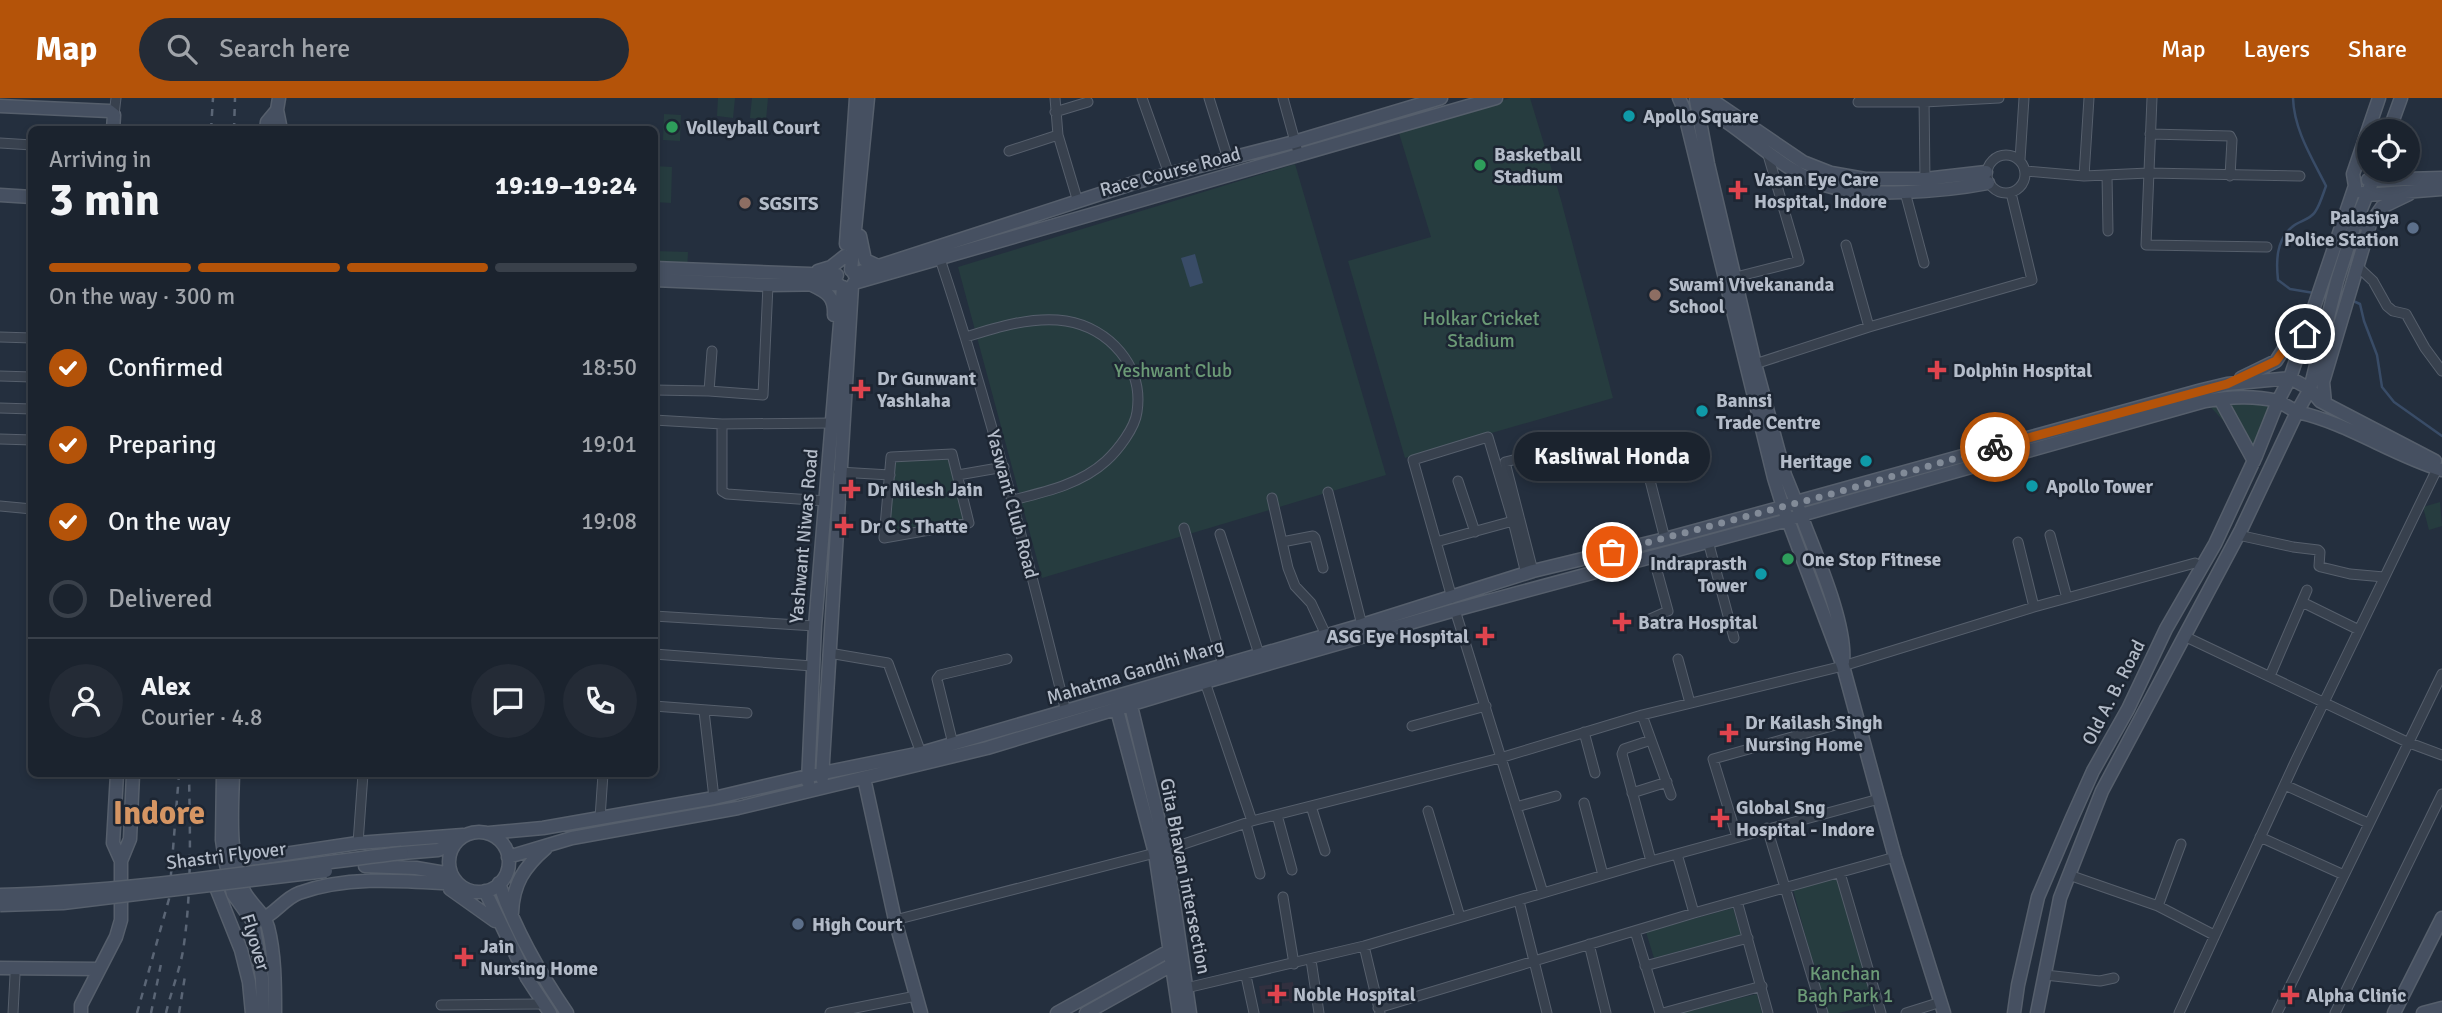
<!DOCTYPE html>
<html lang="en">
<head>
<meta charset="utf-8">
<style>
	body { margin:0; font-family:Signika,sans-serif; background:#242b36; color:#f1f3f6; height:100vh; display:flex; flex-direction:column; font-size:26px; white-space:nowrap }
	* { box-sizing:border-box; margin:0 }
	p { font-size:23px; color:#a0a4aa }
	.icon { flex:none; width:38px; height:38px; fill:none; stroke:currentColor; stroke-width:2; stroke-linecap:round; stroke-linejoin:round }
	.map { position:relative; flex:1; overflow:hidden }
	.panel { position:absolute; left:28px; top:28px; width:630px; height:651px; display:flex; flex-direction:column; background:#1b232e; border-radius:10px; box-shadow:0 4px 10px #0003,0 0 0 2px #39404a }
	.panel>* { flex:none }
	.controls { position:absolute; left:2357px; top:21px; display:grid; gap:14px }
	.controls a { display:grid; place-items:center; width:63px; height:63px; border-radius:50%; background:#1b232e; box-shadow:0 4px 10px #0003,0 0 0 2px #39404a; font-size:35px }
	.pin { position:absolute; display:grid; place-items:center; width:60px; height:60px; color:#fff; margin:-30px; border:4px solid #fff; border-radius:50%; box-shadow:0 2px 7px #0007 }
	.courier { position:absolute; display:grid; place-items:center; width:70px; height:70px; margin:-35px; border:5px solid #b45309; border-radius:50%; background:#fff; color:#222; box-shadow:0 2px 9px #0007 }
	.bubble { position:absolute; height:49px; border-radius:24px; background:#1b232e; box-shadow:0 4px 10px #0003,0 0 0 2px #39404a; font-size:23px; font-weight:700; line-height:49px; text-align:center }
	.overview em { font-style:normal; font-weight:700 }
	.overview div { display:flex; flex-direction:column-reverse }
	.overview { display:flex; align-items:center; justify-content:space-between; height:119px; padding:0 21px }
	h1 { font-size:46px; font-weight:700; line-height:52px }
	.bar { display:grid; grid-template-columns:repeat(4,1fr); gap:10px 7px; align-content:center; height:84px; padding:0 21px }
	.bar i { height:9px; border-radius:5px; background:#39404a }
	.bar .current { background:#b45309 }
	.bar p { grid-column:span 4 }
	.line { display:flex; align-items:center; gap:18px; padding:0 21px; border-top:2px solid #39404a }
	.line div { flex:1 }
	.round { display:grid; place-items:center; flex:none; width:74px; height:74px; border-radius:37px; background:#242b36 }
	ol { padding:0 21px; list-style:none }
	li { display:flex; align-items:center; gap:21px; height:77px }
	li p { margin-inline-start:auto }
	li .icon { padding:7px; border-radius:50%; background:#b45309; color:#fff; stroke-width:4 }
	li:last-child { color:#a0a4aa }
	li i { width:38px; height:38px; border:4px solid #39404a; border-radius:50% }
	header { display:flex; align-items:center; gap:42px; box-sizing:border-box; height:98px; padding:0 35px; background:#b45309; color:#fff }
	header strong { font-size:33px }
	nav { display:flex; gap:38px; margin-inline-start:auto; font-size:24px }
	.search { width:490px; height:63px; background:#242b36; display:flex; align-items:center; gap:18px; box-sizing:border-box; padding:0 24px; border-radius:38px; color:#a0a4aa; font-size:26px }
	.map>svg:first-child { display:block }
	.medical { fill:#32303f }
	.green { fill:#263c3f }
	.water { fill:#394c67 }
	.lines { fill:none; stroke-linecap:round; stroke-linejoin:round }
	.stream { stroke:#394c67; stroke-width:2.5 }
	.street-casing { stroke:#565f6c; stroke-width:11 }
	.secondary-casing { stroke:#565f6c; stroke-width:15 }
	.street { stroke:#38414e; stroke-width:9 }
	.secondary { stroke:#465061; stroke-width:12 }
	.rail { stroke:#5a6575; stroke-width:2.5; stroke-dasharray:7 7; stroke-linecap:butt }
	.secondary-bridge-casing { stroke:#565f6c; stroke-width:15; stroke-linecap:butt }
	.secondary-bridge { stroke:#465061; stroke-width:12 }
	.done { stroke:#828b98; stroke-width:7; stroke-dasharray:0 12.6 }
	.route { stroke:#b45309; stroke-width:9 }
	.culture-dot { fill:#0f9aa8; stroke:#1d2633; stroke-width:2.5 }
	.leisure-dot { fill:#2e9e5b; stroke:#1d2633; stroke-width:2.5 }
	.health-dot { fill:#e0444e; stroke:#1d2633; stroke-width:2.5 }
	.education-dot { fill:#8d6e63; stroke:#1d2633; stroke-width:2.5 }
	.service-dot { fill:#5c6f8a; stroke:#1d2633; stroke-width:2.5 }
	.labels { text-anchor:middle; stroke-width:5; stroke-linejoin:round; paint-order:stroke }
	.poi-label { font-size:19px; font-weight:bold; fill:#b4bcc9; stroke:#1d2633; text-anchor:start }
	.street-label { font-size:19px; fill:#b4bcc9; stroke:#1d2633 }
	.park-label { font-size:19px; fill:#6b9a76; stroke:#1d2633 }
	.town-label { font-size:33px; font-weight:bold; fill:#d59563; stroke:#1d2633 }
</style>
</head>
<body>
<header>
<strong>Map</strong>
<div class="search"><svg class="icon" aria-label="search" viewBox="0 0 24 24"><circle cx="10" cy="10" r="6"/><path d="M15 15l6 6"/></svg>Search here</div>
<nav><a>Map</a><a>Layers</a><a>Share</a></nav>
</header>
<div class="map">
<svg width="2442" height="915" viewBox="0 0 2442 915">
	<rect width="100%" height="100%" fill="#242f3e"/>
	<!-- medical -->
	<path class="medical" d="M1293,884l3,21h-6l-1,-2 -27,3 -3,-18z"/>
	<!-- green -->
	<path class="green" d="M718,0h17l-2,20 -16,-2z
		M752,0h16l-2,22 -16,-2z
		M1510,0h20l31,102 52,198 -208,60 -57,-197 83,-24 -33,-107z
		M664,16l17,1 -1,26 -17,-1z
		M1295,66l91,311 -344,103 -84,-311z
		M655,68l17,1 -1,36 -16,-1z
		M655,153l33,1 -1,20 -32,-2z
		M2205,303h73l-22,55z
		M952,356l17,69 -85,15 7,-81z
		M2440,404l2,24 -13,4 -6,-23z
		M1837,778l40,128 -39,9h-12l-33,-124z
		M1733,810l8,27 -87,23 -8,-26z
		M1757,896l5,19h-84z"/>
	<!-- water -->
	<path class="water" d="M1195,156l8,29 -13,4 -9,-29z"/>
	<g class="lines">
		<!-- stream -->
		<path class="stream" d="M2293,0c1,32 19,60 33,88 -3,8 -6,19 -11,26 -5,8 -17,9 -23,15 -16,13 -16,35 -14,53l12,9 24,4
			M2351,202l9,4 4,17 13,34 5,32 12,15 48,34"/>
		<!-- street casing -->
		<g class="street-casing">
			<path id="street" d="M1055,0l3,37
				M1142,0l27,76
				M1209,0l19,61
				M1283,0l16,58
				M1924,0l1,81
				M2152,0l-6,147 121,2
				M1858,4h66l75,-4
				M1055,14l33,-10
				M114,17l2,-17
				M2150,36l80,2 2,4 -2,36
				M0,45l32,2
				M1009,53l49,-16 20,67
				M1987 76a19 19 0 1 1 38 0a19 19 0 1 1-38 0Z
				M2020,62l4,-62
				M2026,73l58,5 64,-3 152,3
				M2107,77l1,56
				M2084,78l5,-78
				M1905,94l19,71
				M1846,147l23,82
				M940,161c50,149 88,300 126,453
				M2357,168l16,15 14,25 6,5 13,3 19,34 17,23
				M1736,179l63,-16 -31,-106
				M0,239l32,1
				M966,239c31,-10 67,-21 100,-16 43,7 78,45 71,91 -2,16 -19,38 -31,49 -25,23 -61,31 -93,39
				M1755,266l114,-37 163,-47 -21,-87
				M0,278l32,1
				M654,292l55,1 54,4 5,-110
				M709,293l3,-40
				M0,310l32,1
				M654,322l68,4 110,-1
				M722,326v67l5,3 99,7
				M0,341l32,1
				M1643,355l22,86
				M952,356l17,69 -85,15 7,-81z
				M839,374l51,3
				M958,377l46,-8
				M1458,383l17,51
				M1328,394l34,133
				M1272,400l16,70 7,18 16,17 15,32
				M0,408l32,3
				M1184,430l39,137
				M1220,436l39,120
				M2050,437l17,63
				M2238,437l55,12 25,3 2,2 -1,14 2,1 29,7 34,3
				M1708,443l26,97
				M1282,444l31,-6 2,2 8,30
				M1436,444l77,-21
				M2018,444l16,65
				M1533,473l-28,-109 74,-18
				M1452,500l-39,-138 75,-23 25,84 13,53
				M2302,504l57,28
				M1455,512l88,283
				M654,518l161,10
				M1643,524l25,-11 -15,-55
				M2184,538l223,106 35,13
				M829,555l59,10 33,90
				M654,556l158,12
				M1678,561l12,44
				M2270,578l37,-86
				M1205,584l47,139
				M654,608l93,7
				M704,613l10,87
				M1642,617l29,80
				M1412,628l74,-20
				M1584,634l11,41
				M1651,642l-27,9 -2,5 29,107
				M953,646l-16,-65 3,-4 67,-16
				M2285,687l83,38
				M1632,695l35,-11
				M1584,705l19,72
				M1311,708l14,45
				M1516,709l40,-11
				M1428,713l32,106
				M1277,717l15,55
				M600,720l3,-44
				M1246,726l14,50
				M1767,730l56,185
				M1737,739l-24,-78 144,-40
				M2260,739l84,38
				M358,745l5,-69
				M1166,752l86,-29 248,-63 142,-43 201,-49 191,-59 161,-44 6,4
				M1677,756l17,59
				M1840,775l41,140
				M2069,777l89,31 56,29
				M1283,799l11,67
				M1519,803l28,112
				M1737,803l31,112
				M2158,808l23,-62
				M895,822l260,-67
				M1635,833l25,82
				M1589,846l17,69
				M1364,848l16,67
				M1311,862l8,53
				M1645,868l103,-28
				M2045,877l55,6 14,-3
				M1246,878l8,37
				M1182,891l182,-43 287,-85 228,-62
				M441,907l103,-1
				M1378,910l316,-95 201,-56
				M13,915l2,-38
				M830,915l86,-17
				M1663,915l99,-27
				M1906,915l35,-11
				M2179,915l117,-253 141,-291
				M2277,915l165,-339
				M2335,915l107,-219"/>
		</g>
		<!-- secondary casing -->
		<g class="secondary-casing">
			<path id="secondary" d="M279,0l-2,12 4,20
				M1696,2l12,64 47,200 30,111 11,27 406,-112 25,-6 63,-6 65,-192 -2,-12 26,-76
				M1696,2h16l91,62 28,11 34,6h60l61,-7
				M1697,3c10,8 20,14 30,21 32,22 58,49 95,62 39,15 124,7 166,-1
				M0,8l109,5 5,4 -1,15
				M266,32l1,-8 10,-12
				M2389,33l12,-33
				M2377,72l-22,54 -18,57 -27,108 -13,23 -19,-11 12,-23 20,11 10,12 115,60
				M2368,82l74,-2
				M2363,95l4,2 75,-6
				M0,97l32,2
				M2363,126h7l12,-17 27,-13
				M860,138l5,24 13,6
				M846,146l10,-146
				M654,170l183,7
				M851,172l17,-172
				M818,173l13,-4 14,-11
				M854,176l283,-92 157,-40 147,-44
				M654,182l114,5 70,-1
				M854,185l642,-185
				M812,187c15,7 23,12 22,30
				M2241,280l35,-17 9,-14 20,-13
				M2220,301l34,62
				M2325,305l-2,-21 47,-158
				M1843,564c4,-38 -28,-109 -42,-147l-5,-13 -13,5 5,13 13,-5 404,-114c25,-4 47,-6 73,0l-22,55 -41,88 -49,85 -38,80 -35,62 -22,49 -33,77 -20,88 -4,28
				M1131,608l35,144 24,163
				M1117,612l38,143 24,160
				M223,676l-1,66 3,20 8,34 20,28 9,56 1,35
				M233,676c-1,37 -5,82 11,117 6,13 20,21 24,36 7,27 7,58 7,86
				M822,680l30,-492
				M864,680l31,142 26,93
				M808,684l7,-156 28,-339
				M449 764a30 30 0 1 1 60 0a30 30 0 1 1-60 0Z
				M489,735l54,-5 171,-30 94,-22 113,-23 441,-128 171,-54 132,-32 118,-32 -9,-29 -91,-371 -4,-9
				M402,755l36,-3 16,-7
				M508,759l64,-19 166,-30 249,-60 218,-66 250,-72 333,-90 55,146 52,191 49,156
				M121,763l9,-22 3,-65
				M231,764l127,-19 105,-8
				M365,768l51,2 35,6
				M499,785c16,47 40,89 68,130
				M215,787l26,65 8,32 3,31
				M450,791l45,32
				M485,793l42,87 23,35
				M512,815c1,-29 12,-46 34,-65
				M258,823c16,-5 25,-22 41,-28 50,-18 107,-12 159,-9
				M0,870l98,1
				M81,915v-8l35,-68 5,-17v-59l-8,-18 4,-69
				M1057,915l119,-66
				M1086,915l91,-51
				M2037,915l23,-115 42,-107 139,-261 56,-118c51,11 95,43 145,58
				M2394,915l48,-95
				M2423,915l19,-5"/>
		</g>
		<!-- street -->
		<use href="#street" class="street"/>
		<!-- secondary -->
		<use href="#secondary" class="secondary"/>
		<!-- rail -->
		<path class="rail" d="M211,32l2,-32
			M234,32l1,-32
			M137,915l32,-114 10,-125
			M151,915l10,-49
			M166,915c5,-21 13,-41 17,-62 9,-59 7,-118 6,-177
			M179,915l6,-37"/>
		<!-- secondary-bridge casing -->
		<g class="secondary-bridge-casing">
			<path id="secondary-bridge" d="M0,797c134,-3 268,-26 402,-42
				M0,807l63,-2 263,-32"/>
		</g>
		<!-- secondary-bridge -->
		<use href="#secondary-bridge" class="secondary-bridge"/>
	</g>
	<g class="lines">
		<!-- done -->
		<path class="done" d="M1612,454l219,-58 164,-47"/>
		<!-- route -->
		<path class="route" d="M1995,349l232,-63 49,-23 10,-14 19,-13"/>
	</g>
	<!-- markers -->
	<g class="culture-dot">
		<circle cx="1629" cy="18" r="7"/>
		<circle cx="1702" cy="313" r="7"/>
		<circle cx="1866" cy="363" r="7"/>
		<circle cx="2032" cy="388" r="7"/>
		<circle cx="1761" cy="476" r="7"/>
	</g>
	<g class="leisure-dot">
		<circle cx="672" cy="29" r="7"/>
		<circle cx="1480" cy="67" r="7"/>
		<circle cx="1788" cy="461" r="7"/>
	</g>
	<g class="health-dot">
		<path d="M1734.5 81.5h7v7h7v7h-7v7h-7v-7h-7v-7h7z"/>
		<path d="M1933.5 261.5h7v7h7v7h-7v7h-7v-7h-7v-7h7z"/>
		<path d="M857.5 280.5h7v7h7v7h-7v7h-7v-7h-7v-7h7z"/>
		<path d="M847.5 380.5h7v7h7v7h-7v7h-7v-7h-7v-7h7z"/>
		<path d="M840.5 417.5h7v7h7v7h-7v7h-7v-7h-7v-7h7z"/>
		<path d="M1618.5 513.5h7v7h7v7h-7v7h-7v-7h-7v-7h7z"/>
		<path d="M1481.5 527.5h7v7h7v7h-7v7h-7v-7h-7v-7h7z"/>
		<path d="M1725.5 624.5h7v7h7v7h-7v7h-7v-7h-7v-7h7z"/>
		<path d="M1716.5 709.5h7v7h7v7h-7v7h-7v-7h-7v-7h7z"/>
		<path d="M460.5 848.5h7v7h7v7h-7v7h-7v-7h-7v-7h7z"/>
		<path d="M1273.5 885.5h7v7h7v7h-7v7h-7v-7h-7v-7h7z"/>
		<path d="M2286.5 886.5h7v7h7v7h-7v7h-7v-7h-7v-7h7z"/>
	</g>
	<g class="education-dot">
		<circle cx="745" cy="105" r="7"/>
		<circle cx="1655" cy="197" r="7"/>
	</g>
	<g class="service-dot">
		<circle cx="2413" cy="130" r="7"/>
		<circle cx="798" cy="826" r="7"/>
	</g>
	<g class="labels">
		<!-- poi labels -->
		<g class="poi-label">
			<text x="1643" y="25">Apollo Square</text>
			<text x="686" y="36">Volleyball Court</text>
			<text x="1494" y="63">Basketball<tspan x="1494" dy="22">Stadium</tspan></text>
			<text x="1754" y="88">Vasan Eye Care<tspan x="1754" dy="22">Hospital, Indore</tspan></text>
			<text x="759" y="112">SGSITS</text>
			<text x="2399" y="126" text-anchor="end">Palasiya<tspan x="2399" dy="22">Police Station</tspan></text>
			<text x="1669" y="193">Swami Vivekananda<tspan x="1669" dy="22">School</tspan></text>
			<text x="1953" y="279">Dolphin Hospital</text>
			<text x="877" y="287">Dr Gunwant<tspan x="877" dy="22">Yashlaha</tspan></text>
			<text x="1716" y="309">Bannsi<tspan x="1716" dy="22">Trade Centre</tspan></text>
			<text x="1852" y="370" text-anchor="end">Heritage</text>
			<text x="2046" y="395">Apollo Tower</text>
			<text x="867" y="398">Dr Nilesh Jain</text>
			<text x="860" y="435">Dr C S Thatte</text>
			<text x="1802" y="468">One Stop Fitnese</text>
			<text x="1747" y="472" text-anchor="end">Indraprasth<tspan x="1747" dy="22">Tower</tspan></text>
			<text x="1638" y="531">Batra Hospital</text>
			<text x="1469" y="545" text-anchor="end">ASG Eye Hospital</text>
			<text x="1745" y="631">Dr Kailash Singh<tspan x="1745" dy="22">Nursing Home</tspan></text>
			<text x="1736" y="716">Global Sng<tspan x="1736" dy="22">Hospital - Indore</tspan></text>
			<text x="812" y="833">High Court</text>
			<text x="480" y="855">Jain<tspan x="480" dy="22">Nursing Home</tspan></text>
			<text x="1293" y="903">Noble Hospital</text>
			<text x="2306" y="904">Alpha Clinic</text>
		</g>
		<!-- street labels -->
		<g class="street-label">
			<text transform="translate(1170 73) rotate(-15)" y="7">Race Course Road</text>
			<text transform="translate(1013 406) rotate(75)" y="7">Yaswant Club Road</text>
			<text transform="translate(803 438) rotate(-85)" y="7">Yashwant Niwas Road</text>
			<text transform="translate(1135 573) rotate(-17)" y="7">Mahatma Gandhi Marg</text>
			<text transform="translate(2113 594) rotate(-63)" y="7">Old A. B. Road</text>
			<text transform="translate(226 757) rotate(-7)" y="7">Shastri Flyover</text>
			<text transform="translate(1186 778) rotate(79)" y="7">Gita Bhavan intersection</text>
			<text transform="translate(256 844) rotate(73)" y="7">Flyover</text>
		</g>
		<!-- park labels -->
		<g class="park-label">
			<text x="1481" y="227">Holkar Cricket<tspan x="1481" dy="22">Stadium</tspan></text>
			<text x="1173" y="279">Yeshwant Club</text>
			<text x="1845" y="882">Kanchan<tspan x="1845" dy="22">Bagh Park 1</tspan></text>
		</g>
		<!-- town labels -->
		<g class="town-label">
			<text x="159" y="726">Indore</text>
		</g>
	</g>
</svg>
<div class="controls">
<a><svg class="icon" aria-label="locate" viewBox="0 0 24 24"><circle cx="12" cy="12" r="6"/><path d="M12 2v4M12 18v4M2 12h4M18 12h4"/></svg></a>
</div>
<div class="pin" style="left:1612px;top:454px;background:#ea580c"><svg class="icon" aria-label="bag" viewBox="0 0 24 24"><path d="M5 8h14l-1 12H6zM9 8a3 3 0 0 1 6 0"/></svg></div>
<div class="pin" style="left:2305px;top:236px;background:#1f2937"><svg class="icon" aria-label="home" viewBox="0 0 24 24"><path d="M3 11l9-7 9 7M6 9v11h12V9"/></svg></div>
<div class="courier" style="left:1995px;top:349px"><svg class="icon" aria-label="bike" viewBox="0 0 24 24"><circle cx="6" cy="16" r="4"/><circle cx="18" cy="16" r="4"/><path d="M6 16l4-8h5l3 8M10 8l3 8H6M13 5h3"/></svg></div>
<div class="bubble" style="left:1514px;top:334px;width:196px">Kasliwal Honda</div>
<section class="panel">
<div class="overview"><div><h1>3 min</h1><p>Arriving in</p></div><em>19:19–19:24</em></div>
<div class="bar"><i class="current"></i><i class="current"></i><i class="current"></i><i></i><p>On the way · 300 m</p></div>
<ol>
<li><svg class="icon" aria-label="check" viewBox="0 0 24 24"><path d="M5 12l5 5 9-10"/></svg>Confirmed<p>18:50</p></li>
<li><svg class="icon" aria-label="check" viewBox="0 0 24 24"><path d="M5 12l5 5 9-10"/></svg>Preparing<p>19:01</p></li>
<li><svg class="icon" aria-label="check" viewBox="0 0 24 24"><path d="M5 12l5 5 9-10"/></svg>On the way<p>19:08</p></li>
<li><i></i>Delivered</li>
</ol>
<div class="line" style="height:126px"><a class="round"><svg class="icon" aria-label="person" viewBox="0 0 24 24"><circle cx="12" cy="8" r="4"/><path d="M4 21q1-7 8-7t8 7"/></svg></a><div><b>Alex</b><p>Courier · 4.8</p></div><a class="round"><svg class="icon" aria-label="chat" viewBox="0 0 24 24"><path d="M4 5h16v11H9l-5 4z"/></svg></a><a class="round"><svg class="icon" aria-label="phone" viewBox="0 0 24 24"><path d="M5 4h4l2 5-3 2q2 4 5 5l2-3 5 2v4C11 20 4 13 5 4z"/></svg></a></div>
</section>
</div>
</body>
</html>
